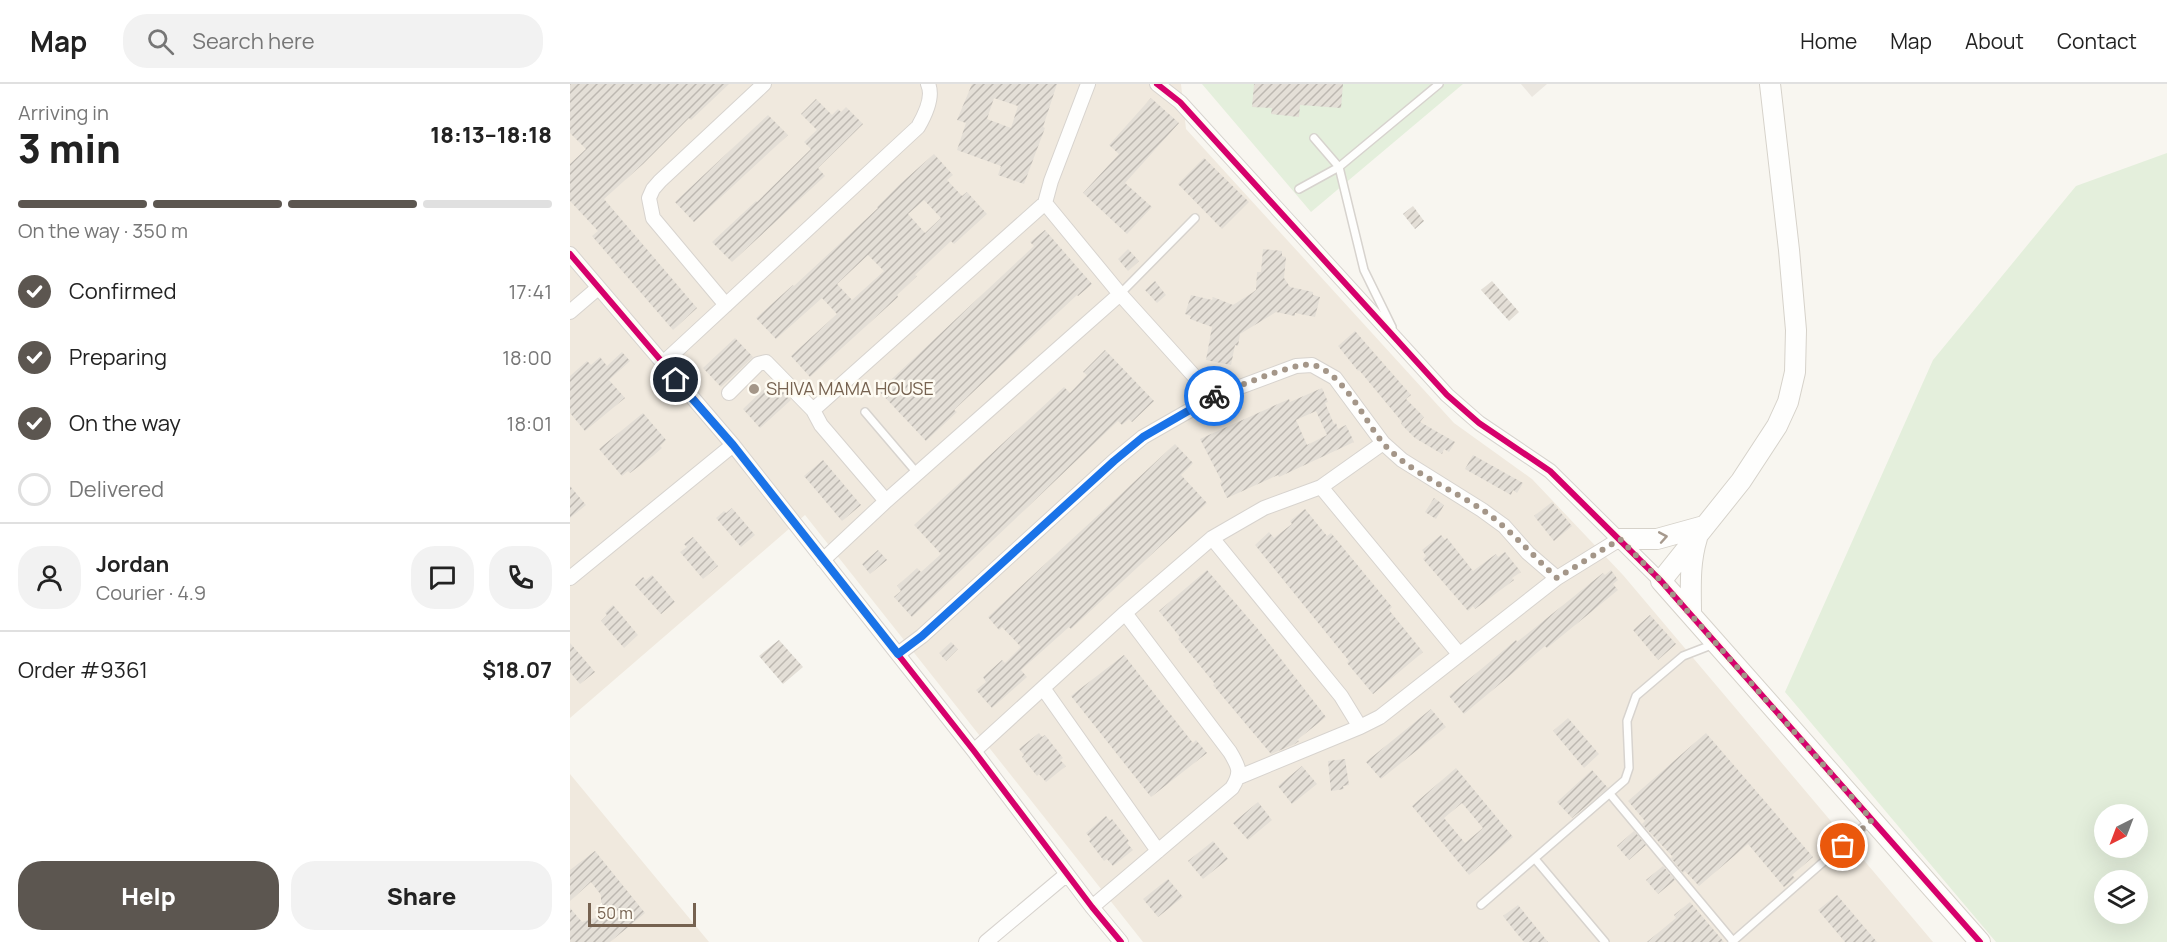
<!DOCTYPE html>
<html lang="en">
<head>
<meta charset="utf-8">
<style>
	body { margin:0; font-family:Manrope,sans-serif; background:#f2f2f2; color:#222; height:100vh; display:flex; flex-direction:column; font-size:22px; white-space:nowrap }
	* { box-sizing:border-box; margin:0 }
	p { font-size:20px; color:#767676 }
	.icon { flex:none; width:33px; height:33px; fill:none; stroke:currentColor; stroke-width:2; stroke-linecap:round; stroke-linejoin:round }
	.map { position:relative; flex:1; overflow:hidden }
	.drawer { display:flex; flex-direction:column; background:#fff; width:570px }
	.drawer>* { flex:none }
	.needle { width:39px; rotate:222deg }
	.buttons { position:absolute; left:1524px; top:720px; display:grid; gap:12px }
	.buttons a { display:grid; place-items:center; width:54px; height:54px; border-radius:50%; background:#fff; box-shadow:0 6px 24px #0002; font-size:30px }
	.scale { position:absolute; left:18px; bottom:15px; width:108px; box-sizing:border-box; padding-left:6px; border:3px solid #766250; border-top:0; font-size:16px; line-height:21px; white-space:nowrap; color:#766250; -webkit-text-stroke:4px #fefbf2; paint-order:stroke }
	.pin { position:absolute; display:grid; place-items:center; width:51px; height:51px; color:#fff; margin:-26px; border:3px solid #fff; border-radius:50%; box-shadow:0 2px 6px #0007 }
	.courier { position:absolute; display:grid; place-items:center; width:60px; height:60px; margin:-30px; border:4px solid #1a73e8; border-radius:50%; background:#fff; color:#222; box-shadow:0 2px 8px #0007 }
	.overview em { font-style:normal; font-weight:800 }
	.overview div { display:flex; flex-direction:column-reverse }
	.overview { display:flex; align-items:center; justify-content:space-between; height:102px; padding:0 18px }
	h1 { font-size:39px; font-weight:800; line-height:45px }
	.bar { display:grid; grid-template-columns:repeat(4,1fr); gap:9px 6px; align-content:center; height:72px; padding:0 18px }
	.bar i { height:8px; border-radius:4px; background:#e0e0e0 }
	.bar .active { background:#5c5650 }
	.bar p { grid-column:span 4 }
	.line { display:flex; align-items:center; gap:15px; padding:0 18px; border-top:2px solid #e0e0e0 }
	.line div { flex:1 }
	.round { display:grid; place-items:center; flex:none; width:63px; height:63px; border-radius:24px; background:#f2f2f2 }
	ol { padding:0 18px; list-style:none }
	li { display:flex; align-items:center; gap:18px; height:66px }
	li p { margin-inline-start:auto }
	li .icon { padding:6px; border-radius:50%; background:#5c5650; color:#fff; stroke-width:4 }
	li:last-child { color:#767676 }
	li i { width:33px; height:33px; border:3px solid #e0e0e0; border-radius:50% }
	.cta { display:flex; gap:12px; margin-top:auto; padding:12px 18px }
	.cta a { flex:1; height:69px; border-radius:24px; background:#5c5650; color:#fff; font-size:24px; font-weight:800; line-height:69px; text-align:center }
	.cta a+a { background:#f2f2f2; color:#222 }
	header { display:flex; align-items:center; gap:36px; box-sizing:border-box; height:84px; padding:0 30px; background:#fff; border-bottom:2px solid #e0e0e0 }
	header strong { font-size:28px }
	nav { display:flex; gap:33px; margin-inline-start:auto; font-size:21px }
	.search { width:420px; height:54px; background:#f2f2f2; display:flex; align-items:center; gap:15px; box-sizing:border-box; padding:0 21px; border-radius:24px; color:#767676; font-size:22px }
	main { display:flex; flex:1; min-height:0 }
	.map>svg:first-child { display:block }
	.residential { fill:#f0e9de }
	.industrial { fill:#ebe7e0 }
	.pitch { fill:#e4efdc; fill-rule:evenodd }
	.building { fill:url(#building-hatch); fill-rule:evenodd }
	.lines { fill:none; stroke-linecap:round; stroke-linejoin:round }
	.lane-casing { stroke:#d7d3ce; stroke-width:10 }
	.street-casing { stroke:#d7d3ce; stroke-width:16 }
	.secondary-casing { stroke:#d6d2ca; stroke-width:22 }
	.lane { stroke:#fefefd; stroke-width:7 }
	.street { stroke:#fefefd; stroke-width:14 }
	.secondary { stroke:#fefefd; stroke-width:20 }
	.cycleway-casing { stroke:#fefbf2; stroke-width:10 }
	.cycleway { stroke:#d6006c; stroke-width:6 }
	.oneway { stroke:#a6998d }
	.done { stroke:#a49688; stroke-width:6; stroke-dasharray:0 10.8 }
	.route { stroke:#1a73e8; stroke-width:8 }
	.poi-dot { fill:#a49688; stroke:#fefbf2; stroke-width:2 }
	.labels { text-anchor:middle; stroke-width:5; stroke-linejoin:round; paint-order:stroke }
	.poi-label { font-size:18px; fill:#766250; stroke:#fefbf2; text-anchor:start }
</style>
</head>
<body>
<header>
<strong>Map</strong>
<div class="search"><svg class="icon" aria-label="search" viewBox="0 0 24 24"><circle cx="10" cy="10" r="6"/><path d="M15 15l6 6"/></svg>Search here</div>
<nav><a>Home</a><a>Map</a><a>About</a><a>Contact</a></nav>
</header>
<main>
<section class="drawer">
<div class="overview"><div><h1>3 min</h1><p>Arriving in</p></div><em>18:13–18:18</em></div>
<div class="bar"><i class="active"></i><i class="active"></i><i class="active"></i><i></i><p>On the way · 350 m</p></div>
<ol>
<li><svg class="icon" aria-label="check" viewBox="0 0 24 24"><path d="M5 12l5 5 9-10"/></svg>Confirmed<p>17:41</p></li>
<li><svg class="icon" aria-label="check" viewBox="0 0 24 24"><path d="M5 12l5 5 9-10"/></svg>Preparing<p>18:00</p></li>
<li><svg class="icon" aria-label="check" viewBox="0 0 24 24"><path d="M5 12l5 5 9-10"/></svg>On the way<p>18:01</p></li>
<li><i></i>Delivered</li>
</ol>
<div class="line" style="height:108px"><a class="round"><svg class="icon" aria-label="person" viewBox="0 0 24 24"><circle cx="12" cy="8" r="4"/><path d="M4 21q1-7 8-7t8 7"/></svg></a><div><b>Jordan</b><p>Courier · 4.9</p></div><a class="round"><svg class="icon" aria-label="chat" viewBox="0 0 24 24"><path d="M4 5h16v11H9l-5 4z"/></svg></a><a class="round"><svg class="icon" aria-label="phone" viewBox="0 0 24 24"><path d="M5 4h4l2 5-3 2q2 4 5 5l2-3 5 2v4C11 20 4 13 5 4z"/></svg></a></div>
<div class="line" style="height:78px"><div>Order #9361</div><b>$18.07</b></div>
<div class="cta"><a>Help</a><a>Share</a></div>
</section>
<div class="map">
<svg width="1597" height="858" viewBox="0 0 1597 858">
	<defs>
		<pattern id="building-hatch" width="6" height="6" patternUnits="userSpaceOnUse" patternTransform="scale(1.5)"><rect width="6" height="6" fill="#e4dfd7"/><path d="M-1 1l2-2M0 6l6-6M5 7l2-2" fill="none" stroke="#bdb8b1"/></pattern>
	</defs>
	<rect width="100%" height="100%" fill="#f8f6f0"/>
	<!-- residential -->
	<path class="residential" d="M0,0h611l5,45 268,294 78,56 91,96 310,367h-790l-338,-427 -235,203z
		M0,690l139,168h-139z"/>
	<!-- industrial -->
	<path class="industrial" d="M951,0h26l-15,13z"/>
	<!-- pitch -->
	<path class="pitch" d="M632,0h261l-152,128z
		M1597,69v789h-171l-211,-250 148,-332 143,-174zM1534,730h34v34h-34zM1534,796h34v34h-34z"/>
	<!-- building -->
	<path class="building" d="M0,0h159l-38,36 -2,-2 -46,46 -39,35 93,109 -24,22 -81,-94 6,-5 -28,-30v-37l16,-15 -16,-16z
		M402,0h85l-14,43 2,1 -21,56 -26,-9 3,-9 -44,-16 9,-27 -9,-3zM424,14l24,8 -7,22 -24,-9z
		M684,0h89l-2,24 -41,-3 -1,12 -28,-3 1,-6 -20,-1z
		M581,14l28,25 -54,60 27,24 -25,27 -44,-41 36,-39 -10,-9z
		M246,15l16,16 6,-6 3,3 5,-5 17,17 -45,44 7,8 -93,86 -20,-20 44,-41 1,1 54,-53 -7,-7 13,-12 -16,-16z
		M198,31l20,20 -94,87 -19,-20z
		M364,70l19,21 -6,5 15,16 5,-4 20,22 -33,30 -3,-3 -36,34 2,1 -20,19 1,2 -88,80 -19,-21 46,-42 -15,-16 -46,41 -20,-21 37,-33 1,1 84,-78 -1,-1 22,-22zM354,116l17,18 -16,15 -17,-19zM298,171l16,16 -32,29 -15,-16z
		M634,74l45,44 -27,27 -44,-45z
		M843,122l11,15 -9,8 -12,-15z
		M475,146l47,54 -14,12 -1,-1 -88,82 -35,33 3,2 -31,29 -47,-50 155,-145 -4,-4z
		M558,165l11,12 -11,10 -10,-12z
		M693,165l19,2v5l4,1 -2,21 6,9 23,5v3l7,2 -5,20 -20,-4v3l-19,-4 -36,22 -2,12 -3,-1 -4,20 -25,-5 6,-33 -22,-8 1,-3 -6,-2 6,-19 21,5 1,-3 20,8 19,-12 4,-3 1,-18h4z
		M585,197l11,14 -9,8 -12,-13z
		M922,197l27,31 -10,9 -28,-31z
		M785,247l56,64 -5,4 18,18 -4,5 35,20 -6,10 -5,-3 -2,5 -27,-16 -14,-14 1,-2 -43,-52 -1,1 -20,-25z
		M165,254l18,19 -32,30 -18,-19z
		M535,266l49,51 -22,21 -3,-3 -7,6 -4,-4 -206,196 -18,-20 7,-6 -4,-5 20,-18 4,4 20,-18 -27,-29 150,-138 6,6 17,-18 -4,-3z
		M52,268l8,9 -21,19 16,18 -40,33 -15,-18v-37l17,-15 4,4 9,-8 7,9z
		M202,297l19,19 -31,28 -17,-19z
		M752,304l6,14 -3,1 9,21 2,-1 2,6 8,-4 8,17 -75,35 -1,-2 -51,23 -7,-15 2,-1 -22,-43 89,-40 1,3zM746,327l11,24 -20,10 -11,-25z
		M73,329l23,27 -6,6 2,2 -8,7 -24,18 -2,-2 -6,5 -23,-27z
		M605,360l18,19 -12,12 26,28 -136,126 -2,-2 -48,43 6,7 -35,31 -16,-18 10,-8 -3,-5 19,-17 3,3 16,-16 -19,-20 -3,3 -11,-13z
		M903,371l50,28 -6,10 -4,-3 -2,5 -46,-26z
		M253,376l38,45 -19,16 -38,-45z
		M0,402l16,19 -16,13z
		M864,414l10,7 -8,14 -11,-7z
		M982,418l20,24 -18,15 -20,-25z
		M162,424l23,27 -14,12 -25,-29 8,-7 2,2z
		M735,425l22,27 4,-3 61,74 -3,3 34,42 -50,42 -26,-31 2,-2 -94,-116 14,-13 5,6 18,-14 -2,-3z
		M871,451l4,5 2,-2 26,33 23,-17 2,3 7,-5 16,20 -9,6 2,2 -39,29 -2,-3 -5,5 -45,-52 3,-3 -4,-6z
		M123,453l25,29 -15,13 -23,-27 7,-5 -3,-3z
		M308,466l9,10 -17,14 -8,-10z
		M637,486l50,58 69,89 -29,23 2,1 -4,3 -24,10 -58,-69 2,-1 -37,-45 2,-2 -21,-26z
		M1041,486l7,10 -5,4 5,6 -71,58 -2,-2 -81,68 -15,-18 67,-56 1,2 86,-69 2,2z
		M82,491l23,27 -14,12 -26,-29 8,-8 3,3z
		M43,521l25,30 -14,13 -23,-27 6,-6 -2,-2z
		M1080,531l26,29 -18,16 -25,-30z
		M209,556l24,27 -20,17 -24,-28z
		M381,558l7,7 -12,12 -7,-8z
		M0,559l25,29 -15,12 -10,-12z
		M554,571l69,88 3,-3 11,13 -56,44 -80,-101z
		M861,625l15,18 -65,52 -15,-17z
		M998,634l31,36 -15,14 -31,-37z
		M469,649l3,4 3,-2 18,23 -3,2 6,6 -20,16 -7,-8 -2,2 -15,-19 2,-2 -5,-6z
		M1136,649l107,124 -21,18 3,3 -11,9 -36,-43 -49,42 -14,-15 -2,2 -12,-15 2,-1 -31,-33 3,-3 -17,-20z
		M775,675l4,26 -6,1 1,3 -13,2 -3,-30z
		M732,682l15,18 -25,20 -14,-18z
		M886,684l57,69 -44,38 -57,-69zM892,719l21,25 -18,15 -21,-25z
		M1022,686l16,18 -36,30 -15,-16z
		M688,718l14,18 -24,20 -15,-17z
		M536,732l4,5 2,-2 17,22 -2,2 6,7 -20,16 -6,-7 -3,2 -15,-20 2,-2 -5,-6z
		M1064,747l12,14 -17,15 -12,-14z
		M643,757l15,18 -25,20 -15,-18z
		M25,767l50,62 -35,29h-40v-34l12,14 19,-6v-21l-10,-13 -21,19v-31z
		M1093,782l12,14 -17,14 -12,-14z
		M598,795l15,18 -25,20 -15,-18z
		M1267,811l40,47h-32l-27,-32z
		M1120,818l34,40h-77l29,-24 -2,-3z
		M948,821l30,37h-24l-10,-12 -11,-14z"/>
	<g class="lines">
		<!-- lane casing -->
		<g class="lane-casing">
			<path id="lane" d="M744,54l25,29 25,103 28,57
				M729,105l40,-22 100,-83
				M550,210l75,-76
				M295,328l52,61
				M1040,710l123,147
				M965,775l70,83
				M911,821l144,-125 4,-12 -2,-47 9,-25 47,-40 31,-12
				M1162,858l138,-121"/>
		</g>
		<!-- street casing -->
		<g class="street-casing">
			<path id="street" d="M587,0l23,18 267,293 32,28 71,48 111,110
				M475,119l75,91 93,103
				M0,170l163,191 241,306 118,156 29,35
				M156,221l-73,-87 -4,-20 4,-9 7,-8 104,-97
				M0,228l28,-24
				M92,280l256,-237c7,-12 16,-30 10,-43
				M159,309l29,-29 8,-2 47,48
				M751,403l138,167
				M316,417l-65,-76 -8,-15 232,-207 6,-22 37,-97
				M642,454l129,158 19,31
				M253,476l63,-59 234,-207
				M0,494l163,-133
				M328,570l24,-18 192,-175 29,-24 70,-40 83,-31 16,-1 23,13 48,65 19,17 80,50 22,16 24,27 29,25
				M473,604l115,163
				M404,667l151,-138 87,-75 52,-30 57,-21 62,-44
				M669,693l121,-50 20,-10 177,-139 63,-39
				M522,823l140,-119c10,-16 7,-21 -2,-36l-105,-139
				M416,858l81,-68"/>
		</g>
		<!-- secondary casing -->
		<g class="secondary-casing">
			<path id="secondary" d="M1200,0l19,166 7,80 -1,42 -7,30 -11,24 -36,55 -80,100 319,361
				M1050,455h37l47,-13
				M1121,531c0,-26 -2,-51 6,-77"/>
		</g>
		<!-- lane -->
		<use href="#lane" class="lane"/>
		<!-- street -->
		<use href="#street" class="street"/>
		<!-- secondary -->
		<use href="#secondary" class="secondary"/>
		<!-- cycleway casing -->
		<g class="cycleway-casing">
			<path id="cycleway" d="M587,0l23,18 267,293 32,28 71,48 111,110 319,361
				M0,170l163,191 241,306 118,156 29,35"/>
		</g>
		<!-- cycleway -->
		<use href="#cycleway" class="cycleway"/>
	</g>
	<!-- one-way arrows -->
	<defs><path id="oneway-chevron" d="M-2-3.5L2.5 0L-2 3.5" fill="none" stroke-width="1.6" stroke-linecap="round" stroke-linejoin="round" transform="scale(1.5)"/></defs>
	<use class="oneway" href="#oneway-chevron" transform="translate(1093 453) rotate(-10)"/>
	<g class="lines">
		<!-- done -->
		<path class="done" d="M644,312c19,-7 82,-35 99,-31 30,8 51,54 69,77 27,31 69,46 102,69 27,19 49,45 73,67l63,-39 41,42 211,239 -29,26"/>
		<!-- route -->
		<path class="route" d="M106,296l57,65 165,209 24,-18 192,-175 29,-24 71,-41"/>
	</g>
	<!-- markers -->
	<circle class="poi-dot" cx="184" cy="305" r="6"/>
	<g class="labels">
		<!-- poi labels -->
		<g class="poi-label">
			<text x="196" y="311">SHIVA MAMA HOUSE</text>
		</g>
	</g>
</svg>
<div class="buttons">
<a><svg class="needle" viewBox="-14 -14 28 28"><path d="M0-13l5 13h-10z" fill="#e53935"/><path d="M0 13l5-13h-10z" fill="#767676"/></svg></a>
<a><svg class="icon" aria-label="layers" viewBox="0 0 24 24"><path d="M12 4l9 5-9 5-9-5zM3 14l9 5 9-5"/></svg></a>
</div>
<div class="scale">50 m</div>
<div class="pin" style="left:1273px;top:762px;background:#ea580c"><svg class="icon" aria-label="bag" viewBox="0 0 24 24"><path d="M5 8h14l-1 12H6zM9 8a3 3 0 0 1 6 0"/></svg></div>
<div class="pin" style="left:106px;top:296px;background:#1f2937"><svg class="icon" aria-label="home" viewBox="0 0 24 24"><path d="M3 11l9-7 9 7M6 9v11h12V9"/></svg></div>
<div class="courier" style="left:644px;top:312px"><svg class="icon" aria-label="bike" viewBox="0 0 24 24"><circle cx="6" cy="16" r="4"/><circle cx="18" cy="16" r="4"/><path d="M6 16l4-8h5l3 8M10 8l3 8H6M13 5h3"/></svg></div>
</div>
</main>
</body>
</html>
